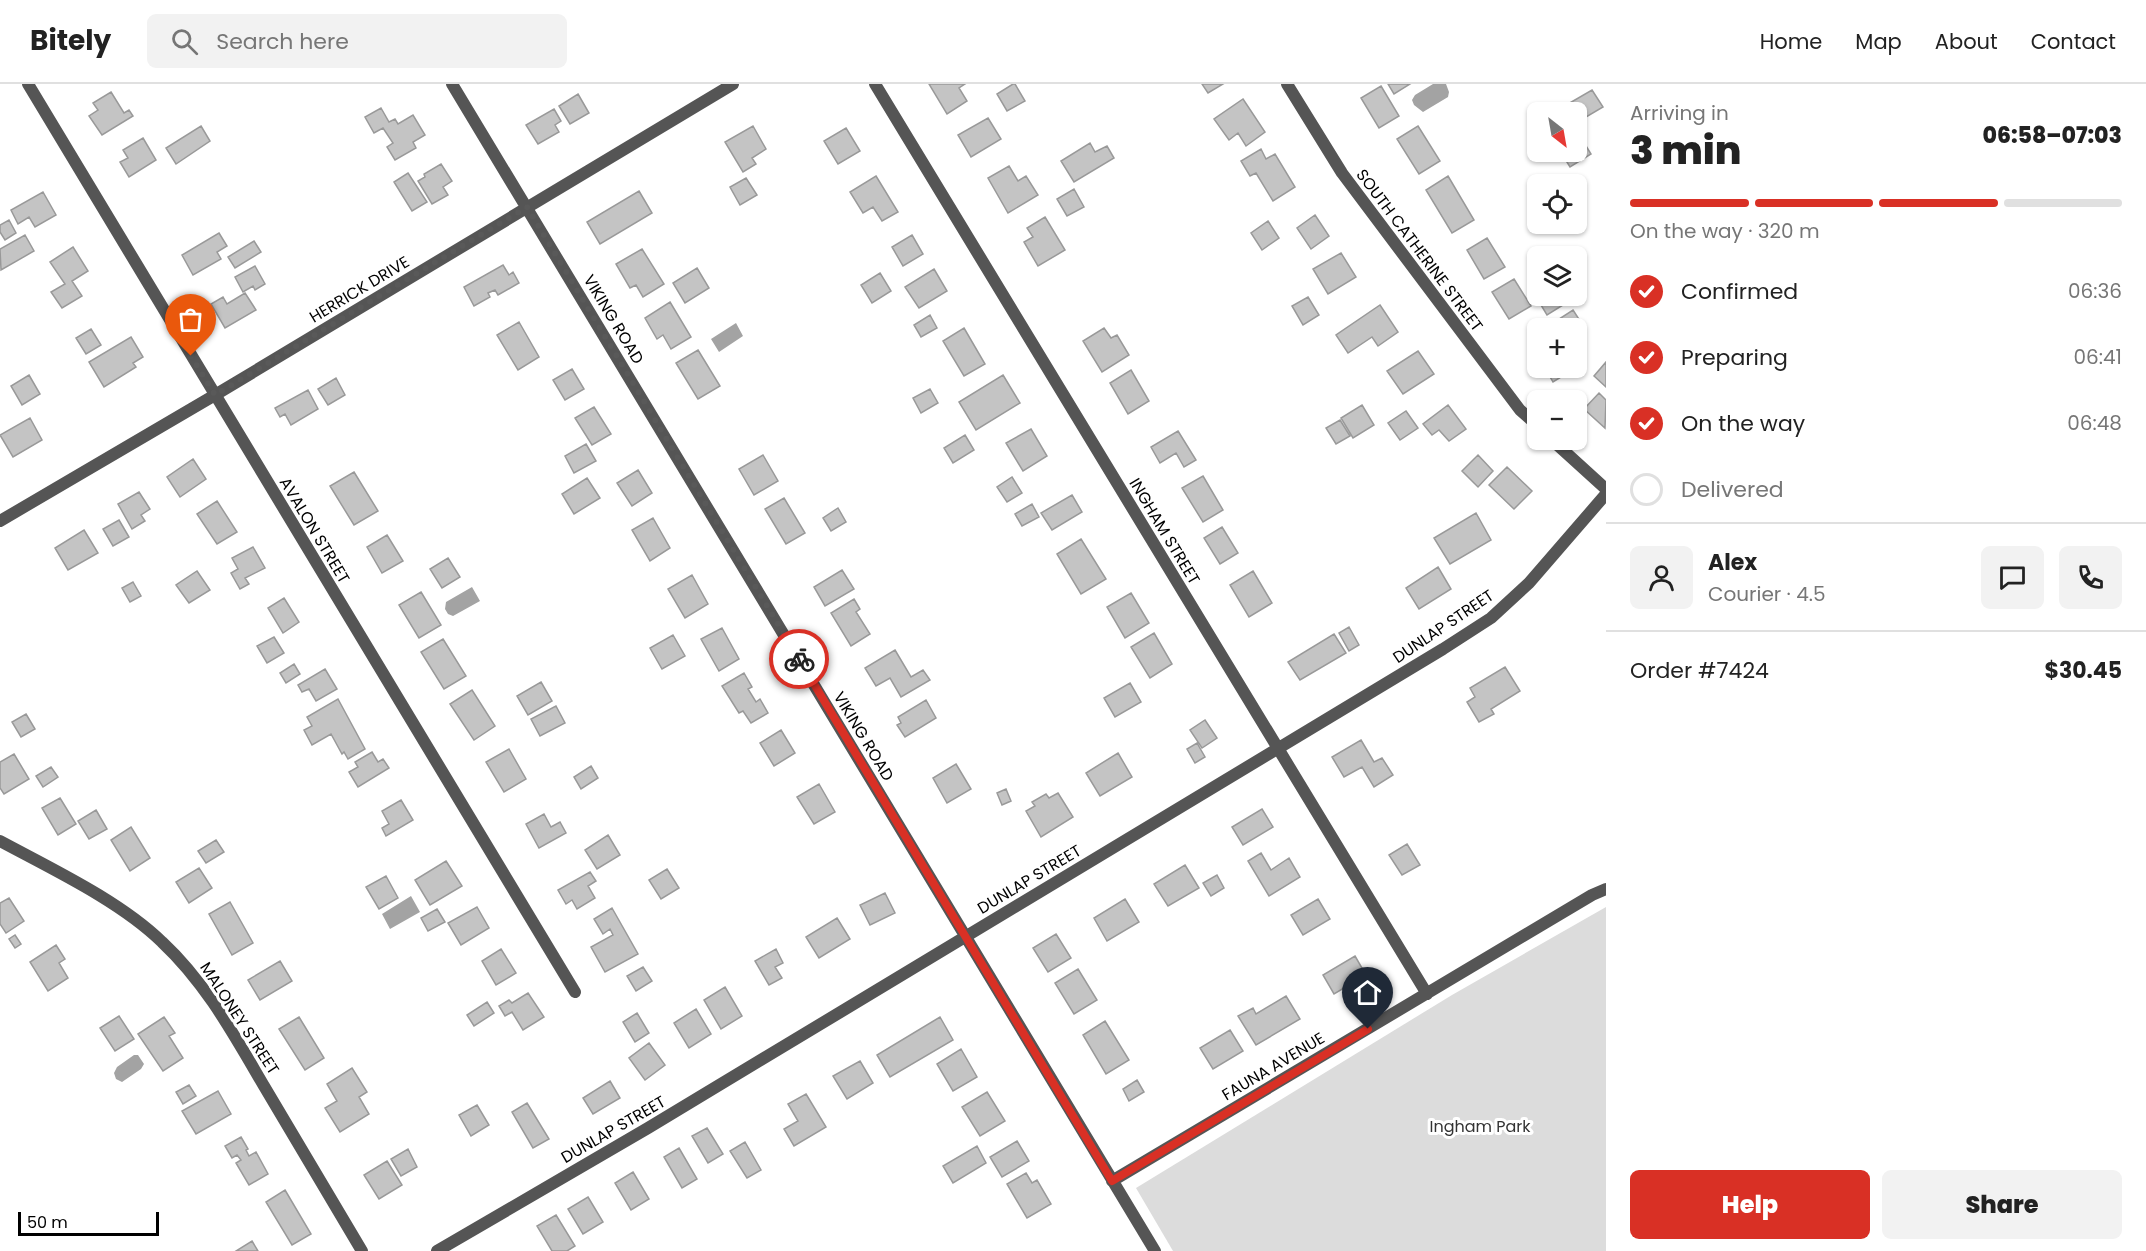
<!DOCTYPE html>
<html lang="en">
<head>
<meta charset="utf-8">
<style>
	body { margin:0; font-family:Poppins,sans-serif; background:#f2f2f2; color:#222; height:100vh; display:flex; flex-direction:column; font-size:22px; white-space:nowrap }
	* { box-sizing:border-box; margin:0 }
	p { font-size:20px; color:#767676 }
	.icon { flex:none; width:33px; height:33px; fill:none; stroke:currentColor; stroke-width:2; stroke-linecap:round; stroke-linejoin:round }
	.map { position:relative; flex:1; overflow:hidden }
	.panel { display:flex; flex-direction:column; background:#fff; width:540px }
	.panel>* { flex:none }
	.needle { width:39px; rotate:149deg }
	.tools { position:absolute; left:1527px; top:18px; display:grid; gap:12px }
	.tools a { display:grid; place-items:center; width:60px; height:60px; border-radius:9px; background:#fff; box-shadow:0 2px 4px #0004; font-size:30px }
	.scale { position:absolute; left:18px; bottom:15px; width:141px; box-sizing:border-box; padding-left:6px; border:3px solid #000; border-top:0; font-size:16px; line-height:21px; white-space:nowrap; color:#000; -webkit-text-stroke:4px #fff; paint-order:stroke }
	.pin { position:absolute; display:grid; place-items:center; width:51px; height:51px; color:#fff; margin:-62px -26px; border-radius:50% 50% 50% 0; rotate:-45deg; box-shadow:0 0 6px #0007 }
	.pin .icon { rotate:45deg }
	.courier { position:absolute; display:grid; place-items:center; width:60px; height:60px; margin:-30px; border:4px solid #d93025; border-radius:50%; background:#fff; color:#222; box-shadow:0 2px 8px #0007 }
	.summary em { font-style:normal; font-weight:800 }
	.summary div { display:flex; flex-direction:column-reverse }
	.summary { display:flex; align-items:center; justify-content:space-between; height:102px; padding:0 24px }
	h1 { font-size:39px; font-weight:800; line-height:45px }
	.bar { display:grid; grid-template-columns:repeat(4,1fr); gap:9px 6px; align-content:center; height:72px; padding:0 24px }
	.bar i { height:8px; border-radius:4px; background:#e0e0e0 }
	.bar .current { background:#d93025 }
	.bar p { grid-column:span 4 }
	.line { display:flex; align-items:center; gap:15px; padding:0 24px; border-top:2px solid #e0e0e0 }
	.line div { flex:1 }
	.round { display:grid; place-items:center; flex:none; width:63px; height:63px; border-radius:9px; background:#f2f2f2 }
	ol { padding:0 24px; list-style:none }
	li { display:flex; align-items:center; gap:18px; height:66px }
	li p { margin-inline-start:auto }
	li .icon { padding:6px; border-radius:50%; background:#d93025; color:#fff; stroke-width:4 }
	li:last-child { color:#767676 }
	li i { width:33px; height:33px; border:3px solid #e0e0e0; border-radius:50% }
	.button { display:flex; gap:12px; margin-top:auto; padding:12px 24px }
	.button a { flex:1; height:69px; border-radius:9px; background:#d93025; color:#fff; font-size:24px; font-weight:800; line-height:69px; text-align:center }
	.button a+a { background:#f2f2f2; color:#222 }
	header { display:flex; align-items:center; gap:36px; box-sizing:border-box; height:84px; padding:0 30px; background:#fff; border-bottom:2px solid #e0e0e0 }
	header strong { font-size:28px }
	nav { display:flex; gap:33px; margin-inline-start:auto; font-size:21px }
	.search { width:420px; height:54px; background:#f2f2f2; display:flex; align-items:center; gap:15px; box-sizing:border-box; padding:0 21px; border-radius:9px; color:#767676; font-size:22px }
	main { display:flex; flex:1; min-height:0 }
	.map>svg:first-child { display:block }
	.green { fill:#dcdcdc }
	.water { fill:#a3a3a3 }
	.building { fill:#c4c4c4; stroke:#999; stroke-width:1.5 }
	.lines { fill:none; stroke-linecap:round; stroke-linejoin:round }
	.minor { stroke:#555; stroke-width:12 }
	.done { stroke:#595959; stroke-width:6; stroke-dasharray:0 10.8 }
	.route { stroke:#d93025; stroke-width:8 }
	.labels { text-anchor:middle; stroke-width:6; stroke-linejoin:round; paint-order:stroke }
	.street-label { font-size:16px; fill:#000; stroke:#fff }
	.park-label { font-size:16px; fill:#333; stroke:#fff }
</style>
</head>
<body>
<header>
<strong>Bitely</strong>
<div class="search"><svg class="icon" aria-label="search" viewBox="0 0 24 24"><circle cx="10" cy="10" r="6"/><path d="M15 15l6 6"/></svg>Search here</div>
<nav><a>Home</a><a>Map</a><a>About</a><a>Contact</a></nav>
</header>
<main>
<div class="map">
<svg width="1606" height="1167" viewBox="0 0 1606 1167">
	<rect width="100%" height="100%" fill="#fff"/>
	<!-- green -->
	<path class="green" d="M1606,823v344h-433l-37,-63 316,-193z"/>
	<!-- water -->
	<path class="water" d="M1433,0h13l3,8 -1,5 -25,15 -9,-7 -2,-5 3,-5z
		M736,239l7,13 -24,16 -8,-13z
		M472,503l8,14 -27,15 -5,-2 -3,-5 1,-7z
		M411,812l9,16 -30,17 -8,-15z
		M134,971h4l6,9 -3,5 -19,13 -6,-3 -2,-6 3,-6z"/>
	<!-- building -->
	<path class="building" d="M929,0h36l-6,4 8,13 -20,13z
		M1013,0h2l10,17 -18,10 -10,-17z
		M1202,0h21l-15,9z
		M1388,0h22l-16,10z
		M1381,2l18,30 -20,12 -18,-30z
		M1592,6l11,17 -27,16v-11h-12l-3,-4z
		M111,8l13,21 5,-3 4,6 -31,19 -13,-19 9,-6 -5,-7z
		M578,10l11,19 -19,11 -11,-18z
		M1243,15l22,33 -19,14 -8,-13 -9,7 -15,-21z
		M381,24l8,14 6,-3 3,5 15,-9 12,20 -12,7 3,6 -21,12 -8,-13 6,-4 -10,-15 -9,5 -9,-16z
		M554,25l7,12 -6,4 4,7 -21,12 -12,-19z
		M988,34l13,21 -30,18 -13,-22z
		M201,42l9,15 -34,23 -10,-16z
		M753,42l13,23 -14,9 4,6 -13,8 -18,-30z
		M1418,42l22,35 -21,13 -22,-35z
		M846,44l14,23 -22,13 -14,-23z
		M143,54l13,22 -27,17 -9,-15 8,-4 -5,-8z
		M1583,57l8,13 -21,13 -8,-13 5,-2h9v-7z
		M1090,59l5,9 12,-6 7,12 -40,24 -13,-21z
		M1261,65l5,10 9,-5 20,33 -22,14 -17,-28 -6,3 -9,-15z
		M441,80l11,17 -9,6 5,8 -16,9 -14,-23 7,-4 -1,-3z
		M1009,82l9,15 8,-5 12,19 -30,18 -20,-35z
		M408,89l19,29 -15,9 -18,-29z
		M876,92l22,36 -16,9 -9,-14 -10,6 -13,-21z
		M1448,92l26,44 -22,13 -26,-43z
		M746,94l11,17 -17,10 -10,-18z
		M1074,105l10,18 -17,9 -10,-17z
		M639,107l13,22 -52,31 -13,-22z
		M43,108l13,23 -21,12 -6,-10 -11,7 -7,-14z
		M1315,131l14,21 -18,13 -14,-21z
		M1045,133l20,33 -27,16 -14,-24 9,-5 -6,-9z
		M9,136l7,13 -11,7 -5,-8v-7z
		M1268,137l11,17 -17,12 -11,-17z
		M219,149l8,13 -10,6 4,7 -28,16 -11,-20z
		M25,151l9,16 -33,19 -1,-21z
		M912,151l11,19 -20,12 -11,-19z
		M1487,154l18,29 -21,12 -17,-29z
		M254,157l7,11 -26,16 -7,-11z
		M73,163l15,24 -16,10 10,15 -20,12 -11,-16 14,-8 -15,-22z
		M642,165l22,35 -21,13 -7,-12 -6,3 -14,-24z
		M1341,169l15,24 -28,17 -15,-25z
		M503,181l6,10 4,-3 6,11 -21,12 -3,-5 -7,3 2,4 -16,9 -10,-19z
		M255,182l10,18 -10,6 -2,-4 -10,6 -8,-15z
		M697,184l12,20 -24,15 -12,-20z
		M934,185l13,22 -28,17 -14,-21z
		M880,189l11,18 -19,12 -11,-18z
		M1514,195l17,27 -22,13 -17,-27z
		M245,209l11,17 -31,18 -14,-24 12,-7 4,7z
		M1546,212h11l6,9 -16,10 -9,-15z
		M1308,213l11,18 -16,10 -11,-19z
		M670,218l21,35 -20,12 -8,-14 -6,4 -12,-21z
		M1380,221l18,27 -20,14 -6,-9 -24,16 -12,-18z
		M1573,226l11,17 -8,5v-4h-16l-4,-7z
		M930,231l7,13 -16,9 -7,-12z
		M519,238l20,35 -21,13 -21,-35z
		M964,244l21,36 -21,12 -21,-35z
		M1104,244l7,10 6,-3 12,20 -27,17 -19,-31z
		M91,245l10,16 -15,9 -10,-16z
		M131,253l12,20 -10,6 3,4 -32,20 -15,-25z
		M698,266l22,36 -22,13 -22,-36z
		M1418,267l16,23 -31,20 -16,-23z
		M1606,278v25l-12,-11z
		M1545,284h28l1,1 -21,13z
		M572,285l12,20 -19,11 -12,-20z
		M1131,286l18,31 -21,13 -18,-31z
		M29,291l11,19 -18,11 -11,-19z
		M1003,291l17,28 -44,27 -17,-28z
		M336,294l9,17 -17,10 -10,-16z
		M930,305l8,14 -17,10 -8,-15z
		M308,306l10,19 -27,16 -6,-11 -5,3 -5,-9z
		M1599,309l7,7 -1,28 -21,-19z
		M1362,321l12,20 -21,13 -12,-20z
		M1448,321l18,24 -17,12 -10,-11 -7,5 -9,-11z
		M594,323l17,27 -19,11 -17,-27z
		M1406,327l12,17 -18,12 -12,-17z
		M30,334l12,22 -29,17 -13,-22z
		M1340,336l10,16 -14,8 -10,-16z
		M1031,345l16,27 -24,15 -17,-28z
		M1178,347l18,29 -12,7 -8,-14 -16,10 -9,-16z
		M965,351l9,15 -21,13 -9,-15z
		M586,360l10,17 -22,12 -9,-17z
		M763,371l15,26 -24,14 -15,-26z
		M1478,371l15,16 -15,16 -16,-16z
		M193,375l13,20 -26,18 -13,-20z
		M1507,383l25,24 -18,18 -25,-24z
		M638,386l14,23 -20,13 -15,-23z
		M354,388l24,39 -24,14 -24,-39z
		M1203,392l20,34 -20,12 -21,-34z
		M1012,393l10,16 -15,9 -10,-15z
		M587,394l13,20 -26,16 -12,-20z
		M139,408l11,17 -9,6 4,6 -13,8 -14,-25z
		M1072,411l10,17 -30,18 -11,-17z
		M784,414l21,35 -19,11 -21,-35z
		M217,417l20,31 -20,12 -20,-30z
		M1032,420l7,13 -17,9 -7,-12z
		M838,424l8,14 -15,9 -8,-13z
		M1476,429l15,27 -41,24 -16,-26z
		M653,434l17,30 -20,13 -18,-31z
		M119,436l10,17 -16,9 -10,-17z
		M1222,443l16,26 -18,11 -16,-26z
		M84,446l14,23 -30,17 -13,-22z
		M387,451l16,26 -21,12 -15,-26z
		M1081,455l25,40 -25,15 -24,-40z
		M253,463l12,21 -20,10 4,6 -9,5 -9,-16 7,-4 -6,-11z
		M448,474l12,19 -18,11 -12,-19z
		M1438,483l13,22 -32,20 -13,-21z
		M842,486l12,19 -29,17 -11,-19z
		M197,487l13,19 -21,13 -13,-18z
		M1253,487l19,32 -23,14 -19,-32z
		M692,491l16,29 -23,14 -17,-29z
		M133,498l8,14 -11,6 -8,-14z
		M421,508l20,33 -22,13 -20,-33z
		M1131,509l18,30 -24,15 -18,-31z
		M284,514l15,24 -16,11 -15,-25z
		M854,515l6,10 -4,3 14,22 -19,12 -20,-33z
		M1349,543l10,18 -10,6 -10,-18z
		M722,544l17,31 -20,12 -18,-32z
		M1154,549l18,31 -22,14 -19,-31z
		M1334,550l12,19 -46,27 -12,-18z
		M673,551l12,21 -23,13 -12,-21z
		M274,553l10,16 -17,10 -10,-17z
		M443,555l23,37 -22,13 -23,-37z
		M895,566l16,27 12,-7 7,10 -29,17 -11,-19 -14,8 -11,-18z
		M294,580l6,10 -14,9 -6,-10z
		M1505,583l15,24 -29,18 3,5 -15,8 -12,-20 8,-5 -5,-9z
		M325,585l12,20 -21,12 -7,-12 -7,3 -4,-7z
		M744,589l8,14 -4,2 8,13 4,-3 8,14 -17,10 -8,-12 -4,2 -17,-27z
		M541,598l11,19 -24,14 -11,-19z
		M1130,599l11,19 -26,15 -11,-19z
		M472,606l23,36 -21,14 -24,-36z
		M338,615l27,50 -17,10 -4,-7 -2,2 -11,-20 -19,11 -8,-15 8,-4 -5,-9z
		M926,616l10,18 -31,19 -8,-12 4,-2 -3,-6z
		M556,622l9,17 -25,13 -9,-17z
		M26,630l9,15 -14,8 -9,-15z
		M1205,636l12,18 -15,10 -12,-18z
		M781,646l14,23 -21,13 -14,-23z
		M1361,656l13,22 8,-4 11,17 -19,12 -12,-20 -18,10 -12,-20z
		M1197,659l8,14 -10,6 -8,-14z
		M509,665l17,30 -22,13 -18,-30z
		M372,668l6,10 5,-3 6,9 -31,19 -9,-15 9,-5 -3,-5z
		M1118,669l14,24 -32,19 -14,-23z
		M14,670l15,25 -25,15 -4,-6v-26z
		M956,680l15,25 -24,14 -14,-25z
		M591,682l7,12 -17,11 -7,-12z
		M51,683l7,10 -15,10 -7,-11z
		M819,700l16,28 -21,12 -17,-27z
		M1006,705l5,12 -9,4 -5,-12z
		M1058,709l15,24 -32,20 -15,-26 9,-5 -3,-4 14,-8 3,4z
		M60,714l16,26 -18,11 -16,-27z
		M401,716l12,20 -27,16 -4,-8 7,-4 -7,-13z
		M1262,725l11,18 -30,18 -11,-18z
		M96,726l11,19 -18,10 -11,-18z
		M544,730l7,13 9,-5 6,11 -27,15 -13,-24z
		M131,743l19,31 -20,13 -19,-31z
		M608,751l12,20 -23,14 -12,-19z
		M216,756l8,12 -18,11 -8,-12z
		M1407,760l13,21 -18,10 -13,-20z
		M1261,769l10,17 18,-12 11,19 -31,19 -21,-35z
		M446,777l16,25 -32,19 -15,-25z
		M1185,781l14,23 -31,18 -14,-22z
		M199,784l13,20 -23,15 -13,-21z
		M667,785l12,19 -18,11 -12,-19z
		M590,788l6,9 -8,5 7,12 -18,11 -5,-9 -6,4 -8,-14z
		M1217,791l7,13 -13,8 -8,-13z
		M386,792l12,22 -19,11 -13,-22z
		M885,809l10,20 -25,12 -10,-20z
		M9,814l15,23 -18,12 -6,-9v-21z
		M1125,815l14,23 -32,19 -13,-23z
		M1318,815l12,20 -27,16 -12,-20z
		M230,818l23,41 -21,12 -23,-41z
		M477,823l12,21 -28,17 -13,-22z
		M612,824l26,46 -33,18 -14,-25 22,-12 -3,-6 -7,5 -9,-15z
		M437,825l8,13 -17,9 -7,-13z
		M837,834l13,21 -31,19 -13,-21z
		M1056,850l15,24 -23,14 -15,-24z
		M15,851l6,9 -6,4 -6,-9z
		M56,861l9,14 -6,4 9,15 -20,13 -18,-29z
		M501,865l15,24 -20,12 -14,-24z
		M776,865l7,14 -8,4 7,11 -13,7 -14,-24z
		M1355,872l11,19 -32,19 -11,-19z
		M280,877l12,20 -32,19 -12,-20z
		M643,883l9,14 -16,10 -9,-15z
		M1078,885l19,31 -23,14 -19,-31z
		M725,903l17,29 -21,13 -17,-29z
		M528,909l16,24 -21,13 -11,-18 -7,4 -6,-10 10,-6 3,3z
		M1286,912l14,23 -44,26 -18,-29 15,-8 3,6z
		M487,918l7,11 -20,13 -7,-11z
		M696,925l15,25 -22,14 -15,-25z
		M637,929l12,20 -14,9 -12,-20z
		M119,932l15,23 -19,12 -15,-23z
		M164,933l11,16 -6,3 14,22 -20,13 -25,-37z
		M299,933l25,41 -19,12 -26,-41z
		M940,933l13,23 -63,37 -13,-22z
		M1105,937l24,39 -23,14 -23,-39z
		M1230,946l13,21 -30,18 -13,-21z
		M649,959l16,22 -20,15 -16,-22z
		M961,965l16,28 -24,14 -16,-27z
		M860,977l13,22 -26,16 -14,-23z
		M352,984l15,24 -8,5 10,17 -29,18 -15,-24 12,-7 -10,-17z
		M1137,996l7,12 -15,9 -6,-12z
		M610,997l10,17 -27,16 -10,-16z
		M189,1001l7,11 -13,8 -7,-12z
		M218,1007l13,23 -35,20 -14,-23z
		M987,1008l18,29 -25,15 -18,-29z
		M806,1010l20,33 -32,19 -10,-17 14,-8 -10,-17z
		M527,1019l22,36 -16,9 -21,-36z
		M477,1021l12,20 -18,11 -12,-21z
		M707,1044l16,26 -15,9 -16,-27z
		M241,1053l7,12 -2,1 3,6 7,-4 12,22 -19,11 -13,-22 5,-3 -4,-5 -5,3 -7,-12z
		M1017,1057l12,20 -27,16 -12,-20z
		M745,1058l16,28 -14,8 -17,-27z
		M977,1062l9,17 -33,20 -10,-17z
		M679,1064l18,31 -15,9 -18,-31z
		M408,1065l9,18 -16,9 -10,-17z
		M387,1077l15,24 -23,14 -15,-24z
		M633,1088l16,27 -18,11 -16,-27z
		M1026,1089l6,10 5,-3 14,24 -24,14 -20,-34z
		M285,1106l26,44 -19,11 -26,-43z
		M588,1113l15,25 -20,12 -15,-25z
		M556,1131l19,31 -8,5h-15l-15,-25z
		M252,1157l6,10h-22z"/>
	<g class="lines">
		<!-- minor -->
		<path class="minor" d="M28,0l547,908
			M452,0l703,1167
			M875,0l552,910
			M1287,0l55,89 178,237 18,16
			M1552,356l54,49
			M0,437l215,-126 518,-311
			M0,757c52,28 120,60 162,101 44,41 72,93 102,144 33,55 65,110 98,165
			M1112,1097l480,-286 14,-6
			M437,1167l211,-123 795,-479 48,-31 38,-35 77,-89"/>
	</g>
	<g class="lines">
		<!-- done -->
		<path class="done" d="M191,272l24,39 312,-188 272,452"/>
		<!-- route -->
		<path class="route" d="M799,575l313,522 256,-152"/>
	</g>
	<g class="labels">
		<!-- street labels -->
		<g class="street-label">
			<text transform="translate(1420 166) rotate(53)" y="6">SOUTH CATHERINE STREET</text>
			<text transform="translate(359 205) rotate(-31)" y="6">HERRICK DRIVE</text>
			<text transform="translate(614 235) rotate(59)" y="6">VIKING ROAD</text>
			<text transform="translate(315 446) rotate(59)" y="6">AVALON STREET</text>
			<text transform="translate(1165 447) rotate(59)" y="6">INGHAM STREET</text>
			<text transform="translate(1443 542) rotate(-34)" y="6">DUNLAP STREET</text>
			<text transform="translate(864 652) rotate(59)" y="6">VIKING ROAD</text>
			<text transform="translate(1029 795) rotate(-31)" y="6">DUNLAP STREET</text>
			<text transform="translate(240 934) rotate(57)" y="6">MALONEY STREET</text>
			<text transform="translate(1273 982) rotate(-31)" y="6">FAUNA AVENUE</text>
			<text transform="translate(613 1045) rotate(-30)" y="6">DUNLAP STREET</text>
		</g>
		<!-- park labels -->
		<g class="park-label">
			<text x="1480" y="1048">Ingham Park</text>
		</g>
	</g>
</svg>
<div class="tools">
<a><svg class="needle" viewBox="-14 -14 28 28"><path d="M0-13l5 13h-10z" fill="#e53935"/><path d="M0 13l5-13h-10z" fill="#767676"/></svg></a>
<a><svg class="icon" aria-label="locate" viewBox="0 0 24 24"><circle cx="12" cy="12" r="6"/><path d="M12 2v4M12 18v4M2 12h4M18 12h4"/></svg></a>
<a><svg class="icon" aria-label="layers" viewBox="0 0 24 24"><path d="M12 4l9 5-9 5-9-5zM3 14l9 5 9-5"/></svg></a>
<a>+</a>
<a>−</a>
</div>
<div class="scale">50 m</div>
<div class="pin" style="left:191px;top:272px;background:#ea580c"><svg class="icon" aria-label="bag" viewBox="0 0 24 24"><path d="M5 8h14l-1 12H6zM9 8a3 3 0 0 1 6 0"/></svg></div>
<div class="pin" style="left:1368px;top:945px;background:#1f2937"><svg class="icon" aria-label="home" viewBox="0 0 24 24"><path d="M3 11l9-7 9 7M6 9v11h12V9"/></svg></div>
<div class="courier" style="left:799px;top:575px"><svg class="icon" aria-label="bike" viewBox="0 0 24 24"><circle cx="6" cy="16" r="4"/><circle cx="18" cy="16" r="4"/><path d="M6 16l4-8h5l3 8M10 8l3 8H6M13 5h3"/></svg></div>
</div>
<section class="panel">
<div class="summary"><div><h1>3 min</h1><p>Arriving in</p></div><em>06:58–07:03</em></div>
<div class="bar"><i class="current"></i><i class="current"></i><i class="current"></i><i></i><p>On the way · 320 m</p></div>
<ol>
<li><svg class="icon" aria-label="check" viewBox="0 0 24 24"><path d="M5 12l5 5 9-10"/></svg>Confirmed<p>06:36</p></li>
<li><svg class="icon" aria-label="check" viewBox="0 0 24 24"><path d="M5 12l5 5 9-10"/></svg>Preparing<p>06:41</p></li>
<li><svg class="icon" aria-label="check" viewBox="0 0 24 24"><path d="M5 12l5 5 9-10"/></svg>On the way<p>06:48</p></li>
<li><i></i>Delivered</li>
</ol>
<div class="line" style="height:108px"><a class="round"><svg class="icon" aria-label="person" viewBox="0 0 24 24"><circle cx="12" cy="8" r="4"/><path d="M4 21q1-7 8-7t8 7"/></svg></a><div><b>Alex</b><p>Courier · 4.5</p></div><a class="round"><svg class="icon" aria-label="chat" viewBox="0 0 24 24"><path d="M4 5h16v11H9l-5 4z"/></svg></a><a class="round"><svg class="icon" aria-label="phone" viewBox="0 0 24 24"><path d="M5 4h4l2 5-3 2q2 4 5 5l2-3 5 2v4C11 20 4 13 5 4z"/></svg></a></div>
<div class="line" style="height:78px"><div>Order #7424</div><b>$30.45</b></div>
<div class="button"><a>Help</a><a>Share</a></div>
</section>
</main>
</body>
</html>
